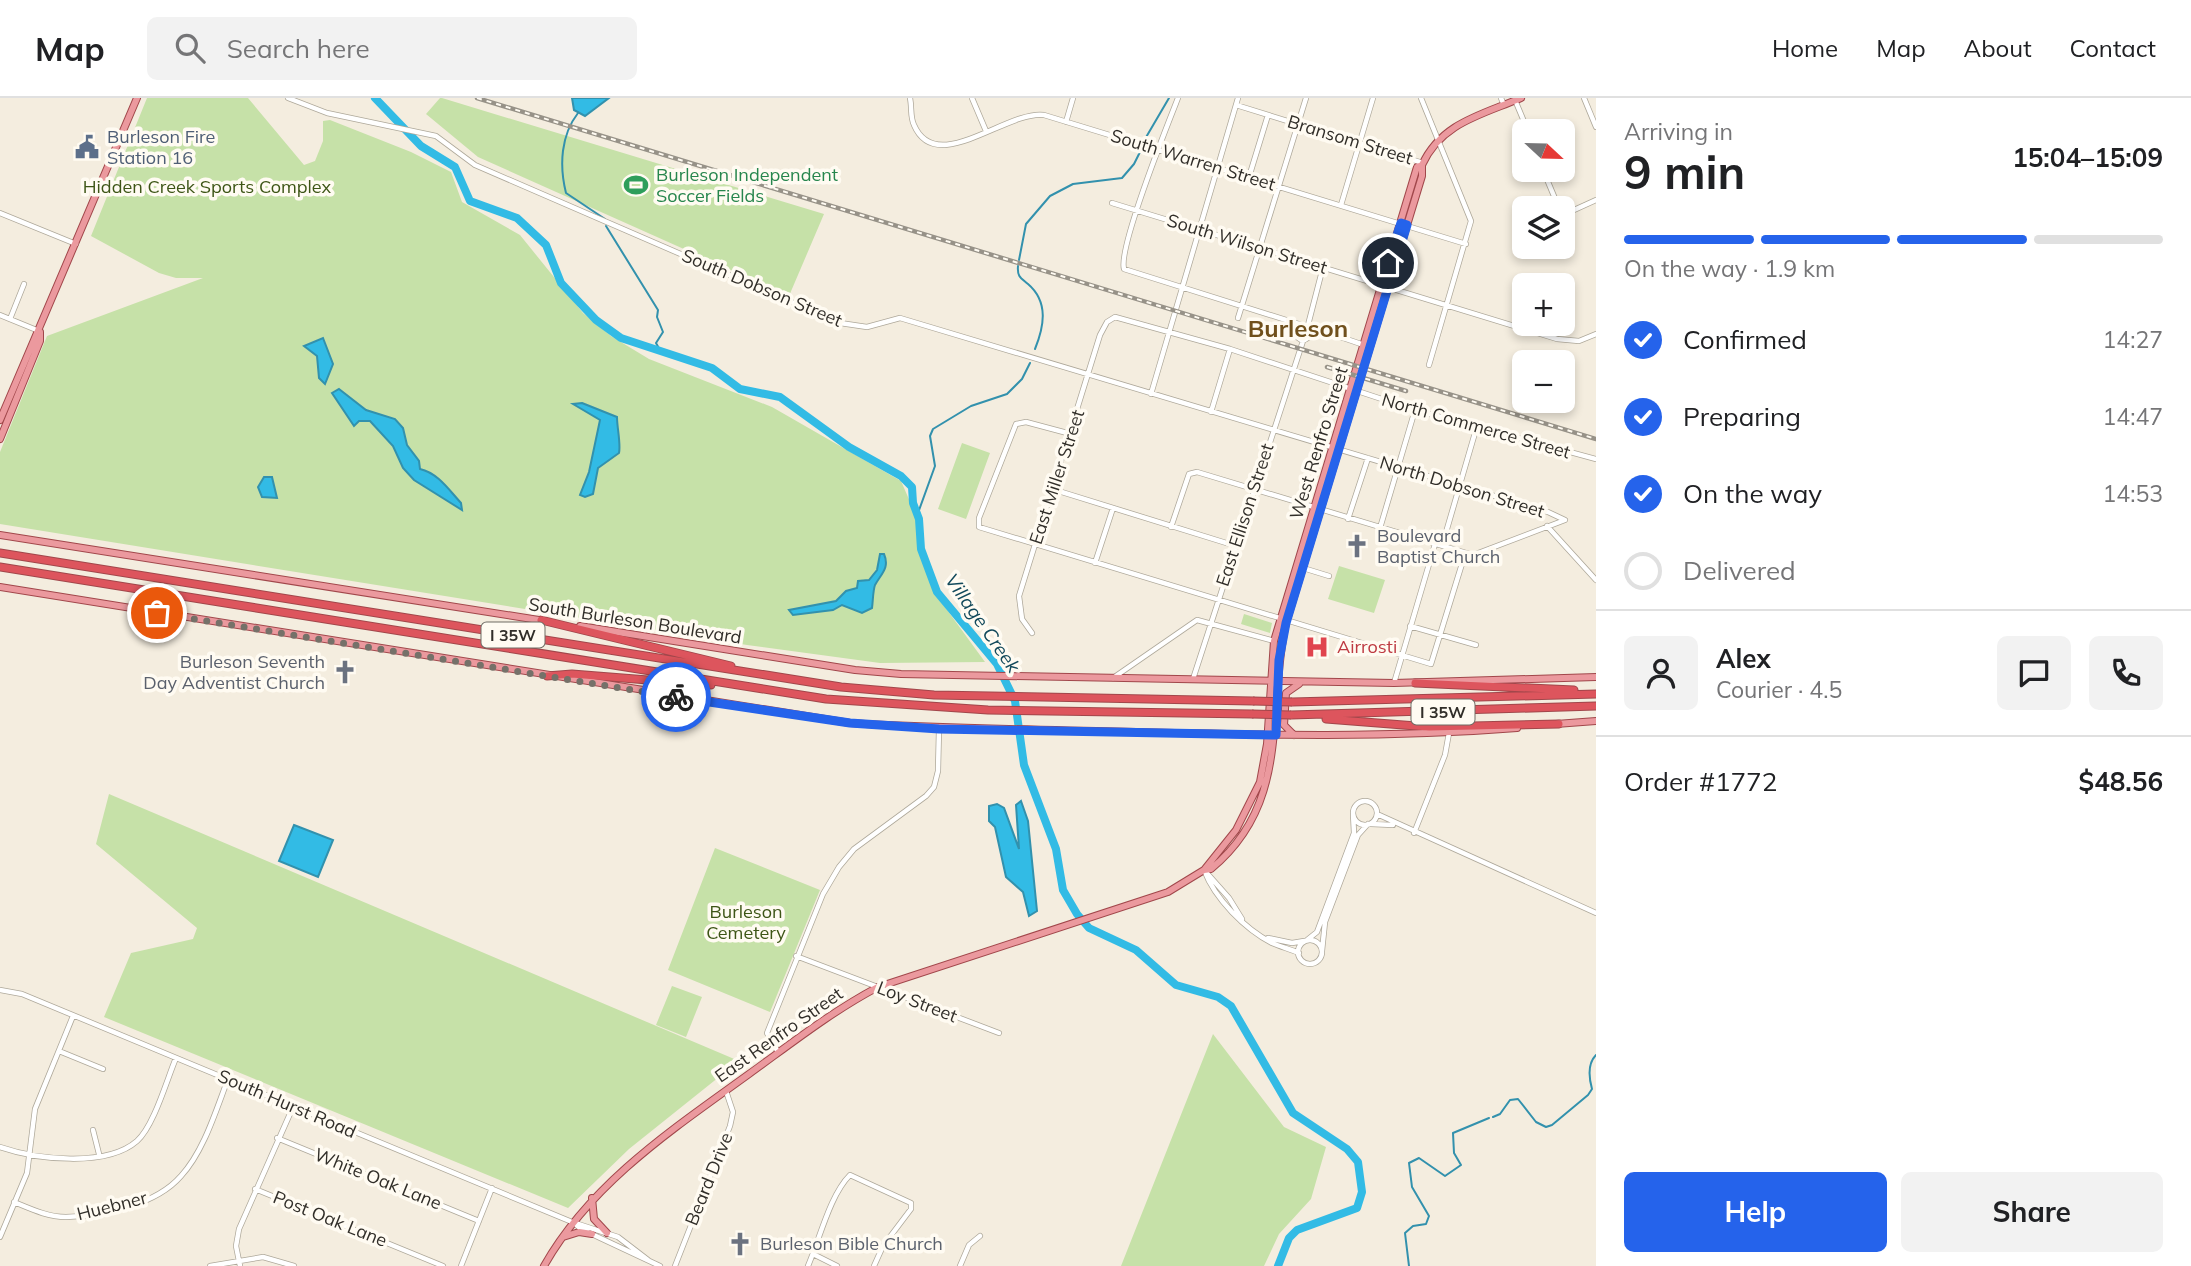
<!DOCTYPE html>
<html lang="en">
<head>
<meta charset="utf-8">
<style>
	body { margin:0; font-family:Mulish,sans-serif; background:#f2f2f2; color:#202124; height:100vh; display:flex; flex-direction:column; font-size:26px; white-space:nowrap }
	* { box-sizing:border-box; margin:0 }
	p { font-size:23px; color:#757577 }
	.icon { flex:none; width:38px; height:38px; fill:none; stroke:currentColor; stroke-width:2; stroke-linecap:round; stroke-linejoin:round }
	.map { position:relative; flex:1; overflow:hidden }
	.sheet { display:flex; flex-direction:column; background:#fff; width:595px }
	.sheet>* { flex:none }
	.needle { width:46px; rotate:112deg }
	.controls { position:absolute; left:1512px; top:21px; display:grid; gap:14px }
	.controls a { display:grid; place-items:center; width:63px; height:63px; border-radius:10px; background:#fff; box-shadow:0 4px 10px #0003; font-size:35px }
	.pin { position:absolute; display:grid; place-items:center; width:60px; height:60px; color:#fff; margin:-30px; border:4px solid #fff; border-radius:50%; box-shadow:0 2px 7px #0007 }
	.courier { position:absolute; display:grid; place-items:center; width:70px; height:70px; margin:-35px; border:5px solid #2563eb; border-radius:50%; background:#fff; color:#222; box-shadow:0 2px 9px #0007 }
	.headline em { font-style:normal; font-weight:700 }
	.headline div { display:flex; flex-direction:column-reverse }
	.headline { display:flex; align-items:center; justify-content:space-between; height:119px; padding:0 28px }
	h1 { font-size:46px; font-weight:700; line-height:52px }
	.bar { display:grid; grid-template-columns:repeat(4,1fr); gap:10px 7px; align-content:center; height:84px; padding:0 28px }
	.bar i { height:9px; border-radius:5px; background:#e0e0e0 }
	.bar .on { background:#2563eb }
	.bar p { grid-column:span 4 }
	.line { display:flex; align-items:center; gap:18px; padding:0 28px; border-top:2px solid #e0e0e0 }
	.line div { flex:1 }
	.round { display:grid; place-items:center; flex:none; width:74px; height:74px; border-radius:10px; background:#f2f2f2 }
	ol { padding:0 28px; list-style:none }
	li { display:flex; align-items:center; gap:21px; height:77px }
	li p { margin-inline-start:auto }
	li .icon { padding:7px; border-radius:50%; background:#2563eb; color:#fff; stroke-width:4 }
	li:last-child { color:#757577 }
	li i { width:38px; height:38px; border:4px solid #e0e0e0; border-radius:50% }
	.button { display:flex; gap:14px; margin-top:auto; padding:14px 28px }
	.button a { flex:1; height:80px; border-radius:10px; background:#2563eb; color:#fff; font-size:28px; font-weight:700; line-height:80px; text-align:center }
	.button a+a { background:#f2f2f2; color:#202124 }
	header { display:flex; align-items:center; gap:42px; box-sizing:border-box; height:98px; padding:0 35px; background:#fff; border-bottom:2px solid #e0e0e0 }
	header strong { font-size:33px }
	nav { display:flex; gap:38px; margin-inline-start:auto; font-size:24px }
	.search { width:490px; height:63px; background:#f2f2f2; display:flex; align-items:center; gap:18px; box-sizing:border-box; padding:0 24px; border-radius:10px; color:#757577; font-size:26px }
	main { display:flex; flex:1; min-height:0 }
	.map>svg:first-child { display:block }
	.green { fill:#c6e1a8 }
	.water { fill:#32bbe5; stroke:#3291ad; stroke-width:2 }
	.lines { fill:none; stroke-linecap:round; stroke-linejoin:round }
	.stream { stroke:#3291ad; stroke-width:2 }
	.river { stroke:#32bbe5; stroke-width:8 }
	.minor-casing { stroke:#aea89a; stroke-width:6 }
	.major-casing { stroke:#a1474b; stroke-width:8 }
	.highway-casing { stroke:#a1474b; stroke-width:9 }
	.minor { stroke:#fff; stroke-width:4.5 }
	.major { stroke:#eb999e; stroke-width:6 }
	.highway { stroke:#dd555d; stroke-width:7 }
	.rail-casing { stroke:#979288; stroke-width:4.5 }
	.rail { stroke:#fffbf2; stroke-width:2; stroke-dasharray:5; stroke-linecap:butt }
	.highway-bridge-casing { stroke:#a1474b; stroke-width:9; stroke-linecap:butt }
	.highway-bridge { stroke:#dd555d; stroke-width:7 }
	.done { stroke:#757169; stroke-width:7; stroke-dasharray:0 12.6 }
	.route { stroke:#2563eb; stroke-width:9 }
	.labels { text-anchor:middle; stroke-width:7; stroke-linejoin:round; paint-order:stroke }
	.shield { fill:#fffbf2; stroke:#6f6c65; stroke-width:2 }
	.shield-label { font-size:16px; font-weight:bold; fill:#312e29 }
	.service-label { font-size:18px; fill:#4e5e75; stroke:#fffbf2; text-anchor:start }
	.street-label { font-size:18px; fill:#312e29; stroke:#fffbf2 }
	.leisure-label { font-size:18px; fill:#27864d; stroke:#fffbf2; text-anchor:start }
	.park-label { font-size:18px; fill:#3d5516; stroke:#fffbf2 }
	.worship-label { font-size:18px; fill:#5b616d; stroke:#fffbf2; text-anchor:start }
	.health-label { font-size:18px; fill:#be3a42; stroke:#fffbf2; text-anchor:start }
	.water-label { font-size:19px; font-style:italic; fill:#12495b; stroke:#fffbf2 }
	.district-label { font-size:24px; font-weight:bold; fill:#70501c; stroke:#fffbf2 }
</style>
</head>
<body>
<header>
<strong>Map</strong>
<div class="search"><svg class="icon" aria-label="search" viewBox="0 0 24 24"><circle cx="10" cy="10" r="6"/><path d="M15 15l6 6"/></svg>Search here</div>
<nav><a>Home</a><a>Map</a><a>About</a><a>Contact</a></nav>
</header>
<main>
<div class="map">
<svg width="1596" height="1168" viewBox="0 0 1596 1168">
	<rect width="100%" height="100%" fill="#f4eddf"/>
	<!-- green -->
	<path class="green" d="M147,0h101l56,67 11,-4 8,-20v-20l7,-1 81,32 40,20 11,30 58,33 63,78 28,23 38,23 123,48 129,74 17,39v28l16,44 51,70 -105,1 -133,-18 -747,-121v-72l47,-116 156,-58h-27l-17,-5 -68,-37z
		M440,0h2l382,116 -35,82 -311,-139 -52,-43z
		M962,345l28,10 -24,66 -28,-10z
		M1339,468l46,14 -11,33 -46,-14z
		M1244,516l28,9 -2,10 -29,-9z
		M109,696l630,267 -110,88 -61,59 -464,-191 27,-64 62,-14 4,-11 -101,-84z
		M715,750l105,42 -50,122 -102,-42z
		M672,888l30,11 -16,40 -30,-12z
		M1213,936l71,93 42,20 -15,52 -32,35 -15,32h-143z"/>
	<!-- water -->
	<path class="water" d="M572,0h37l-24,18 -11,-6z
		M323,240l10,26 -8,20 -6,-6 -2,-22 -13,-10z
		M339,291l27,21 29,9 8,9 4,17 12,16 1,8c18,4 29,21 41,34l1,7 -48,-30 -11,-12 -10,-22 -23,-25h-11l-5,5 -22,-33z
		M582,305l35,14c0,11 4,27 2,36l-21,15 -5,26 -8,3 -5,-2 9,-23 11,-52 -27,-16z
		M264,379h8l5,21 -15,-1 -4,-10z
		M880,456h4c6,14 -3,20 -9,31 -2,5 -2,16 -3,23l-10,5 -20,-8 -9,5 -40,5 -4,-5 47,-9 10,-10 11,-3 1,-7 11,-1 8,-10z
		M1021,703l7,20 9,90 -8,5 -6,-24 -17,-15 -11,-50 -6,-6v-15l8,-2 7,4 15,41 -3,-44z
		M294,727l39,15 -15,37 -39,-16z"/>
	<g class="lines">
		<!-- stream -->
		<path class="stream" d="M578,15c-17,22 -19,52 -12,80l39,26
			M1145,41l24,-41
			M606,128l52,84 -1,7 6,15 -7,11 5,9
			M1019,162l7,-36 24,-28 23,-12 49,-6 12,-14 7,-14
			M1018,168c-1,11 3,12 10,18 21,18 16,43 7,65
			M918,415l17,-47 -5,-30 3,-7 38,-23 36,-12 15,-15 8,-16
			M1493,1019l7,-3 10,-14 8,-1 18,23 10,5 6,-2 36,-30 4,-6c-3,-11 -5,-25 4,-34
			M1409,1168l-4,-33 8,-7 13,-2 3,-8 -17,-29 -3,-24 10,-5 26,18 16,-11 -7,-12 -1,-20 36,-15"/>
		<!-- river -->
		<path class="river" d="M375,0l46,48 34,21 15,34 47,17 29,27 15,38 35,37 25,18 91,30 28,21 40,8 69,50 52,29 11,11 1,16 6,16 2,30 16,43 60,72 18,37 9,64 32,84 7,41 14,24 12,14 47,22 40,35 42,12 13,9 62,107 54,36 11,13 4,30 -5,16 -60,22 -8,8 -11,28"/>
		<!-- minor casing -->
		<g class="minor-casing">
			<path id="minor" d="M288,0l39,15 109,23 39,29 365,158 27,4 33,-9 648,194 17,8 -92,35 -276,-83 -8,2 -18,53
				M910,0c2,9 0,19 4,27 22,52 93,-15 130,-10l422,129
				M972,0l14,33
				M1178,0c-11,28 -60,150 -54,171l178,56
				M1421,0l50,123 -42,144
				M1501,0l3,7
				M1584,0l12,29
				M1515,2l13,31
				M1236,7l187,58
				M1066,24l7,-24
				M1543,72l16,38
				M1249,79l19,-62
				M1112,105l445,136 22,2 17,-7
				M1341,107l32,-107
				M0,115l76,31
				M1563,117l33,-15
				M0,217l39,16
				M1238,220l68,-220
				M10,221l14,-35
				M1308,227l15,-58
				M1308,228l56,19
				M1296 235a7 7 0 1 1 14 0a7 7 0 1 1-14 0Z
				M1151,296l87,-296
				M1211,314l19,-63
				M1071,336l-45,-12 -10,2 -37,94v9l452,137 34,-110
				M1052,391l184,57
				M1348,421l20,-61
				M1547,428l49,54
				M1380,430l35,-118
				M1442,448l35,-120
				M1095,465l18,-55
				M1303,470l26,8
				M1410,528l66,19
				M1032,535l-10,-14 -3,-23 81,-261 7,-13 8,-5 115,32 185,61 181,49
				M1113,580l84,-58 77,21
				M1193,581l110,-338
				M1394,585l41,-139
				M1353 715a12 12 0 1 1 24 0a12 12 0 1 1-24 0Z
				M1377,716l219,99
				M1371,726l22,1
				M1414,735l31,-78 4,-22
				M1204,772c11,29 41,59 68,73 9,4 18,6 27,10
				M1205,773l24,27 13,21
				M1268,840l24,5 12,-2
				M1307,842l10,-8 37,-99 -1,-19
				M1298 854a12 12 0 1 1 24 0a12 12 0 1 1-24 0Z
				M1322,853l3,-29 33,-87 10,-11
				M796,858l203,77
				M0,892l22,4 550,228 46,15 30,23
				M59,953l44,18
				M778,954l-11,-19 56,-139 16,-27 15,-18 72,-53 8,-9 4,-16 1,-42
				M93,1032l6,24
				M277,1040l202,83
				M0,1049c35,12 106,21 137,-6 17,-15 30,-62 39,-83
				M255,1091l188,77
				M14,1104c17,7 34,15 52,15 37,-1 90,-12 115,-41 23,-25 35,-66 47,-97
				M573,1124l8,7 79,37
				M0,1139l27,-64 8,-64 38,-93
				M813,1156l24,12
				M210,1168l53,-9 31,9
				M240,1168l-4,-20 3,-17 54,-122
				M461,1168l31,-78
				M675,1168l55,-140 3,-14 -7,-21
				M808,1168c12,-28 22,-71 42,-91l61,28v6l-28,37 -9,20
				M960,1168l9,-21 11,-9"/>
		</g>
		<!-- major casing -->
		<g class="major-casing">
			<path id="major" d="M0,322l137,-322
				M0,341l40,-98v-9
				M0,437l545,86
				M0,489l850,136c95,6 191,6 286,9 127,3 254,6 381,-4
				M580,528l275,44 46,4 493,9 202,-6
				M1556,626l40,-3
				M1294,637l-10,-10 2,-32 13,-9
				M1204,772l32,-40 24,-48 7,-38 7,-103 143,-474 5,-2c19,-42 59,-50 99,-67
				M592,1100l2,21 13,14
				M563,1139l16,-5 13,2
				M544,1168c47,-83 129,-137 205,-192 43,-31 82,-62 129,-87l290,-95 36,-22 7,-1c81,-67 55,-156 75,-246l136,-447v-11"/>
		</g>
		<!-- highway casing -->
		<g class="highway-casing">
			<path id="highway" d="M0,455l841,134 93,8 319,6
				M0,469l826,132 162,11 264,4
				M541,522l190,46
				M547,578l25,-2 139,11
				M1415,585l159,7
				M1292,604l304,-8
				M1291,617l305,-9
				M1326,621l103,8 130,-3"/>
		</g>
		<!-- minor -->
		<use href="#minor" class="minor"/>
		<!-- major -->
		<use href="#major" class="major"/>
		<!-- highway -->
		<use href="#highway" class="highway"/>
		<!-- rail casing -->
		<g class="rail-casing">
			<path id="rail" d="M477,0l1119,341
				M1327,269l79,24"/>
		</g>
		<!-- rail -->
		<use href="#rail" class="rail"/>
		<!-- highway-bridge casing -->
		<g class="highway-bridge-casing">
			<path id="highway-bridge" d="M1253,603l39,1
				M1252,616l39,1"/>
		</g>
		<!-- highway-bridge -->
		<use href="#highway-bridge" class="highway-bridge"/>
	</g>
	<g class="lines">
		<!-- done -->
		<path class="done" d="M157,515l519,84"/>
		<!-- route -->
		<path class="route" d="M676,599l174,26 89,6 337,6 3,-75 7,-37 121,-398 -6,-2 -13,40"/>
	</g>
	<!-- icons -->
	<defs>
		<g id="civic-bare" transform="scale(1.89)"><path d="M-.6-6.5H3V-4.5H.6V-3L4-1V1h2V6H-6V1h2V-1L-.6-3ZM-1.2 2.5V6h2.4V2.5Z" fill="#5c6f8a" stroke="#fffbf2" stroke-width="2.5" paint-order="stroke"/></g>
		<g id="stadium-bare" transform="scale(1.89)"><path d="M0-5a6.5 5 0 1 0 0 10a6.5 5 0 1 0 0-10ZM-3.5-1.8h7v3.6h-7Z" fill="#2e9e5b" stroke="#fffbf2" stroke-width="2.5" paint-order="stroke"/></g>
		<g id="church-bare" transform="scale(1.89)"><path d="M-1.2-6h2.4v3.5h3.3v2.4h-3.3V6h-2.4V-.1h-3.3v-2.4h3.3Z" fill="#6b7280" stroke="#fffbf2" stroke-width="2.5" paint-order="stroke"/></g>
		<g id="hospital-bare" transform="scale(1.89)"><path d="M-5-5h3v3.5h4V-5h3V5h-3V1.5h-4V5h-3Z" fill="#e0444e" stroke="#fffbf2" stroke-width="2.5" paint-order="stroke"/></g>
	</defs>
	<g fill-rule="evenodd">
		<use href="#civic-bare" x="87" y="49"/>
		<use href="#stadium-bare" x="636" y="87"/>
		<use href="#church-bare" x="1357" y="448"/>
		<use href="#hospital-bare" x="1317" y="549"/>
		<use href="#church-bare" x="345" y="574"/>
		<use href="#church-bare" x="740" y="1146"/>
	</g>
	<g class="labels">
		<!-- shield labels -->
		<g class="shield">
			<rect x="481.5" y="524.5" width="63" height="25" rx="5"/>
			<rect x="1411.5" y="601.5" width="63" height="25" rx="5"/>
		</g>
		<g class="shield-label">
			<text x="513" y="543">I 35W</text>
			<text x="1443" y="620">I 35W</text>
		</g>
		<!-- service labels -->
		<g class="service-label">
			<text x="107" y="45">Burleson Fire<tspan x="107" dy="21">Station 16</tspan></text>
		</g>
		<!-- street labels -->
		<g class="street-label">
			<text transform="translate(1350 42) rotate(17)" y="6">Bransom Street</text>
			<text transform="translate(1193 62) rotate(17)" y="6">South Warren Street</text>
			<text transform="translate(1247 146) rotate(17)" y="6">South Wilson Street</text>
			<text transform="translate(762 190) rotate(23)" y="6">South Dobson Street</text>
			<text transform="translate(1476 328) rotate(16)" y="6">North Commerce Street</text>
			<text transform="translate(1319 345) rotate(-73)" y="6">West Renfro Street</text>
			<text transform="translate(1057 379) rotate(-72)" y="6">East Miller Street</text>
			<text transform="translate(1462 389) rotate(17)" y="6">North Dobson Street</text>
			<text transform="translate(1245 417) rotate(-72)" y="6">East Ellison Street</text>
			<text transform="translate(635 523) rotate(9)" y="6">South Burleson Boulevard</text>
			<text transform="translate(917 904) rotate(21)" y="6">Loy Street</text>
			<text transform="translate(779 937) rotate(-35)" y="6">East Renfro Street</text>
			<text transform="translate(287 1006) rotate(23)" y="6">South Hurst Road</text>
			<text transform="translate(378 1081) rotate(22)" y="6">White Oak Lane</text>
			<text transform="translate(709 1081) rotate(-68)" y="6">Beard Drive</text>
			<text transform="translate(112 1108) rotate(-14)" y="6">Huebner</text>
			<text transform="translate(330 1121) rotate(22)" y="6">Post Oak Lane</text>
		</g>
		<!-- leisure labels -->
		<g class="leisure-label">
			<text x="656" y="83">Burleson Independent<tspan x="656" dy="21">Soccer Fields</tspan></text>
		</g>
		<!-- park labels -->
		<g class="park-label">
			<text x="207" y="95">Hidden Creek Sports Complex</text>
			<text x="746" y="820">Burleson<tspan x="746" dy="21">Cemetery</tspan></text>
		</g>
		<!-- worship labels -->
		<g class="worship-label">
			<text x="1377" y="444">Boulevard<tspan x="1377" dy="21">Baptist Church</tspan></text>
			<text x="325" y="570" text-anchor="end">Burleson Seventh<tspan x="325" dy="21">Day Adventist Church</tspan></text>
			<text x="760" y="1152">Burleson Bible Church</text>
		</g>
		<!-- health labels -->
		<g class="health-label">
			<text x="1337" y="555">Airrosti</text>
		</g>
		<!-- water labels -->
		<g class="water-label">
			<text transform="translate(983 525) rotate(55)" y="7">Village Creek</text>
		</g>
		<!-- district labels -->
		<g class="district-label">
			<text x="1298" y="239">Burleson</text>
		</g>
	</g>
</svg>
<div class="controls">
<a><svg class="needle" viewBox="-14 -14 28 28"><path d="M0-13l5 13h-10z" fill="#e53935"/><path d="M0 13l5-13h-10z" fill="#757577"/></svg></a>
<a><svg class="icon" aria-label="layers" viewBox="0 0 24 24"><path d="M12 4l9 5-9 5-9-5zM3 14l9 5 9-5"/></svg></a>
<a>+</a>
<a>−</a>
</div>
<div class="pin" style="left:157px;top:515px;background:#ea580c"><svg class="icon" aria-label="bag" viewBox="0 0 24 24"><path d="M5 8h14l-1 12H6zM9 8a3 3 0 0 1 6 0"/></svg></div>
<div class="pin" style="left:1388px;top:165px;background:#1f2937"><svg class="icon" aria-label="home" viewBox="0 0 24 24"><path d="M3 11l9-7 9 7M6 9v11h12V9"/></svg></div>
<div class="courier" style="left:676px;top:599px"><svg class="icon" aria-label="bike" viewBox="0 0 24 24"><circle cx="6" cy="16" r="4"/><circle cx="18" cy="16" r="4"/><path d="M6 16l4-8h5l3 8M10 8l3 8H6M13 5h3"/></svg></div>
</div>
<section class="sheet">
<div class="headline"><div><h1>9 min</h1><p>Arriving in</p></div><em>15:04–15:09</em></div>
<div class="bar"><i class="on"></i><i class="on"></i><i class="on"></i><i></i><p>On the way · 1.9 km</p></div>
<ol>
<li><svg class="icon" aria-label="check" viewBox="0 0 24 24"><path d="M5 12l5 5 9-10"/></svg>Confirmed<p>14:27</p></li>
<li><svg class="icon" aria-label="check" viewBox="0 0 24 24"><path d="M5 12l5 5 9-10"/></svg>Preparing<p>14:47</p></li>
<li><svg class="icon" aria-label="check" viewBox="0 0 24 24"><path d="M5 12l5 5 9-10"/></svg>On the way<p>14:53</p></li>
<li><i></i>Delivered</li>
</ol>
<div class="line" style="height:126px"><a class="round"><svg class="icon" aria-label="person" viewBox="0 0 24 24"><circle cx="12" cy="8" r="4"/><path d="M4 21q1-7 8-7t8 7"/></svg></a><div><b>Alex</b><p>Courier · 4.5</p></div><a class="round"><svg class="icon" aria-label="chat" viewBox="0 0 24 24"><path d="M4 5h16v11H9l-5 4z"/></svg></a><a class="round"><svg class="icon" aria-label="phone" viewBox="0 0 24 24"><path d="M5 4h4l2 5-3 2q2 4 5 5l2-3 5 2v4C11 20 4 13 5 4z"/></svg></a></div>
<div class="line" style="height:91px"><div>Order #1772</div><b>$48.56</b></div>
<div class="button"><a>Help</a><a>Share</a></div>
</section>
</main>
</body>
</html>
